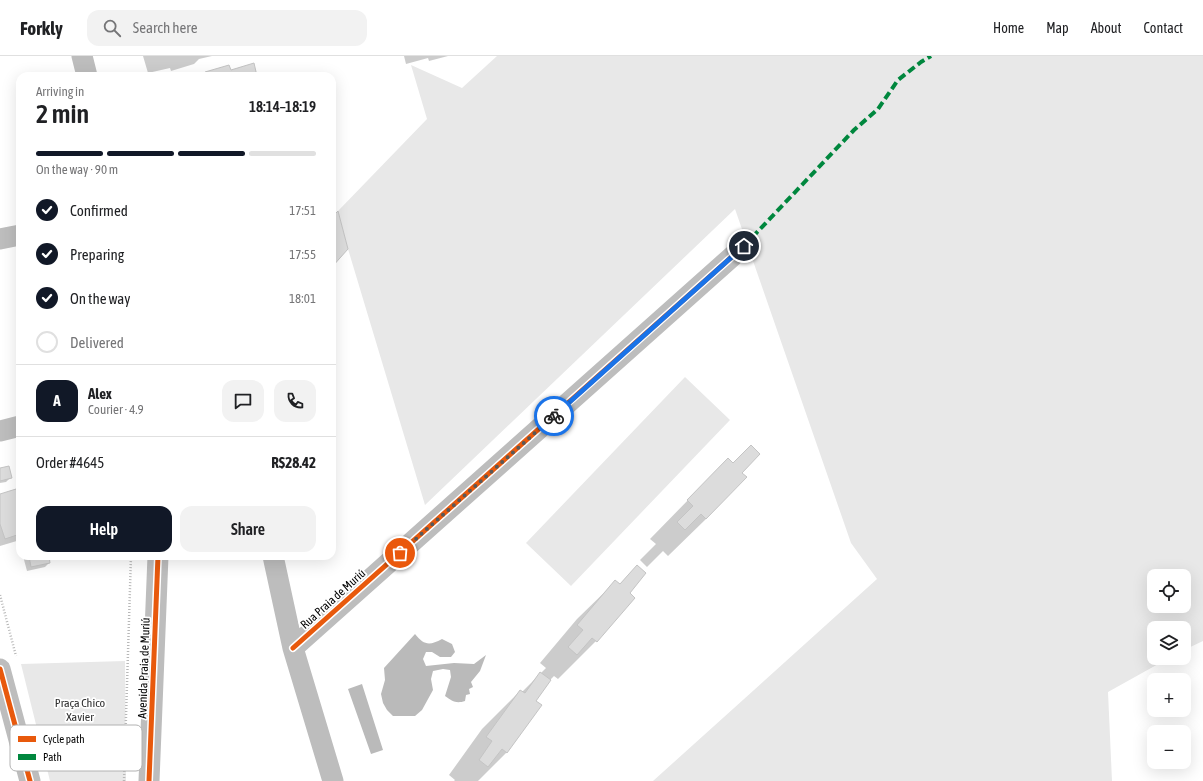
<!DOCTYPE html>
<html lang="en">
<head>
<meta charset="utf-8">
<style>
	body { margin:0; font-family:"Asap Condensed",sans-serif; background:#f2f2f2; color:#202124; height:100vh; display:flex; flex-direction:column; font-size:15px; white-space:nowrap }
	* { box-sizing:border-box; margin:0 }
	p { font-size:13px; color:#757577 }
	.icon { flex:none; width:22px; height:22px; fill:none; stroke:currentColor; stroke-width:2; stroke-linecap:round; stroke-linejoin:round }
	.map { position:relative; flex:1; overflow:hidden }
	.drawer { position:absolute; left:16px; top:16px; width:320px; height:488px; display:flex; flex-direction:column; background:#fff; border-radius:12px; box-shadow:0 4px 16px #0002 }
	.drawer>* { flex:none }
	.tools { position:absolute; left:1147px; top:513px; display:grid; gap:8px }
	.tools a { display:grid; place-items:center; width:44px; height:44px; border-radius:8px; background:#fff; box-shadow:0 4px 16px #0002; font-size:20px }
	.pin { position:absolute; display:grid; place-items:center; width:34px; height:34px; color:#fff; margin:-17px; border:2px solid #fff; border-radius:50%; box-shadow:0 1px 4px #0007 }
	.courier { position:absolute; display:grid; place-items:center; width:40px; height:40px; margin:-20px; border:3px solid #1a73e8; border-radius:50%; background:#fff; color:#222; box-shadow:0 1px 5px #0007 }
	.headline em { font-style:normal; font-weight:600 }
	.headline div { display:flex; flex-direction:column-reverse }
	.headline { display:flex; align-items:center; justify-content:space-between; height:68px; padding:0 20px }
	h1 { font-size:26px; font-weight:600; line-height:30px }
	.bar { display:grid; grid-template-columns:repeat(4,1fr); gap:6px 4px; align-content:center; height:48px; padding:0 20px }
	.bar i { height:5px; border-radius:3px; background:#e0e0e0 }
	.bar .active { background:#111827 }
	.bar p { grid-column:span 4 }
	.line { display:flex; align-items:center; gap:10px; padding:0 20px; border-top:1px solid #e0e0e0 }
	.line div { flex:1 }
	.round { display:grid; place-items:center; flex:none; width:42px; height:42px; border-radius:12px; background:#f2f2f2 }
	ol { padding:0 20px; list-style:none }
	li { display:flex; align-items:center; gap:12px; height:44px }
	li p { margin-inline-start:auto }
	li .icon { padding:4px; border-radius:50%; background:#111827; color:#fff; stroke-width:4 }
	li:last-child { color:#757577 }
	li i { width:22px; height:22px; border:2px solid #e0e0e0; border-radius:50% }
	.cta { display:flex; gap:8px; margin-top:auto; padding:8px 20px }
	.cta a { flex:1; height:46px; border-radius:12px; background:#111827; color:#fff; font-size:16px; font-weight:600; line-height:46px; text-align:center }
	.cta a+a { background:#f2f2f2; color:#202124 }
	header { display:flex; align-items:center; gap:24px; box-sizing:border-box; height:56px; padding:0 20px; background:#fff; border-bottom:1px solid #e0e0e0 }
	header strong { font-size:19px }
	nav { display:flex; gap:22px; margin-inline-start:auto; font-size:14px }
	.search { width:280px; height:36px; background:#f2f2f2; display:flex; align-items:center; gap:10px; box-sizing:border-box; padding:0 14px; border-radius:12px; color:#757577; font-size:15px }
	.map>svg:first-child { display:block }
	.green { fill:#e8e8e8; fill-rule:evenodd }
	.water { fill:#bababa }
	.shadow { fill:#0003 }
	.building { fill:#dcdcdc; stroke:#c4c4c4 }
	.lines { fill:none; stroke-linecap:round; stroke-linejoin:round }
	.path { stroke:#b8b8b8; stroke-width:2.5; stroke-dasharray:1 2; stroke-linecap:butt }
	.street { stroke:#bdbdbd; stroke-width:21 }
	.quiet { stroke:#00873e; stroke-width:4; stroke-dasharray:8 4; stroke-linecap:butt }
	.cycleway-casing { stroke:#fff; stroke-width:8 }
	.cycleway { stroke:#e8590c; stroke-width:5 }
	.done { stroke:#595959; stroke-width:4; stroke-dasharray:0 7.2 }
	.route { stroke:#1a73e8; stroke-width:5 }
	.labels { text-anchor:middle; stroke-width:3.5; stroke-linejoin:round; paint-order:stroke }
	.street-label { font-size:12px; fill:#000; stroke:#fff }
	.park-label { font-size:12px; fill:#2d2d2d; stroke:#fff }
	.key { fill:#fff; stroke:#b2b2b2; stroke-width:1 }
	.key-label { font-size:11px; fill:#000 }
</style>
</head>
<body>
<header>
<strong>Forkly</strong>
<div class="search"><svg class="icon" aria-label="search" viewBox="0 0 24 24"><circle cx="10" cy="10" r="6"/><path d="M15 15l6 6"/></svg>Search here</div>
<nav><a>Home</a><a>Map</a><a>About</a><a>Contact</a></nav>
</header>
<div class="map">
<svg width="1203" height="725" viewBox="0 0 1203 725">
	<rect width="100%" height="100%" fill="#fff"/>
	<!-- green -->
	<path class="green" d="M497,0h706v585l-19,9v-22h-30v30h15l-61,34 4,89h-459l224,-202 -26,-36 -116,-334 -310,296 -77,-256 -10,-38 89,-92 -16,-54 51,23zM1154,520h30v30h-30z
		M685,321l45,43 -159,166 -45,-43z
		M125,605l1,120h-76l-29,-117z"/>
	<!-- water -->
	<path class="water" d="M415,578c9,11 14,12 27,5l10,5 3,8 -4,5h-11l-8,-5h-6l-3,7 3,7 28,-3 20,1 12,-9 -6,16 -9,11 2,5 -4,2 1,5 -4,1 -1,6c-9,3 -13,0 -20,-5l6,-19 -1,-7 -7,-1 -10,2 -2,8 2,11 -11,20 -7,6h-22l-6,-6 -4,-7 -2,-9 4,-14 -1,-12z
		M362,628l21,66 -12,4 -23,-65z"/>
	<!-- shadow -->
	<path class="shadow" d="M143,0h69l-13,3 -5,5 -23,7 -1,-3 -22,5z
		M404,0h44l-19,5 -1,-3 -22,6z
		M0,413l11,8 -5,5 -6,1z
		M741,417l-35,46 -38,37 -5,-5 -16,16 -7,-7 16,-16 -6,-5 41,-42z
		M0,439l20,9v36l-20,6z
		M23,500h24l2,7 -4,4 -18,4z
		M637,510l-9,27 5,5 -37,43 -38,38 -4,-3 -5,5 -15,20 -27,51 -29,29h-24l1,-1 -6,-5 33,-46 38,-38 2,1 24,-24 -6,-5 37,-44 38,-37 4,3z"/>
	<!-- building -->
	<path class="building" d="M254,7l3,13h-51l-1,-4 24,-7 2,5z
		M338,155l10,38 -16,18v-50z
		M751,389l9,9 -18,19 5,4 -41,42 -5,-5 -16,16 -8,-8 16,-16 -6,-6 41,-42 5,5z
		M9,410l3,12 -12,3v-13z
		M16,433l4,12v33l-15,5 -5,-15v-30z
		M29,500h20l1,7 -19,4z
		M637,509l9,8 -16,20 5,5 -38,44 -5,-4 -15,17 -9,-8 15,-17 -6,-5 38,-45 5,4z
		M540,616l11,8 -15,21 6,4 -35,48 -5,-4 -14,18 -9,-7 13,-19 -6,-4 34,-47 5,3z"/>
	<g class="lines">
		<!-- path -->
		<path class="path" d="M0,539l16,61
			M124,725l7,-225"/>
		<!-- street -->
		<path class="street" d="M82,0l5,20
			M0,183l20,-4
			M0,375l20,-5
			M273,500l20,92 40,133
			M293,592l451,-402
			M0,613l30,112
			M149,725l9,-225"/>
		<!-- quiet -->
		<path class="quiet" d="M744,190l110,-116 24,-21 20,-29 23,-18 10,-6"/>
		<!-- cycleway casing -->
		<g class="cycleway-casing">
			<path id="cycleway" d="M293,592l451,-402
				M0,613l30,112
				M149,725l9,-225"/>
		</g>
		<!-- cycleway -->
		<use href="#cycleway" class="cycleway"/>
	</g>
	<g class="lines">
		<!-- done -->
		<path class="done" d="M400,497l154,-137"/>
		<!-- route -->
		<path class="route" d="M554,360l190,-170"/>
	</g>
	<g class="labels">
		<!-- street labels -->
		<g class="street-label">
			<text transform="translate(333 543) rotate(-42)" y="4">Rua Praia de Muriú</text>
			<text transform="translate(144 612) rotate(-88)" y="4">Avenida Praia de Muriú</text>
		</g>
		<!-- park labels -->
		<g class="park-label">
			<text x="80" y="651">Praça Chico<tspan x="80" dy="14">Xavier</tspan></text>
		</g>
	</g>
	<!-- legend -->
	<rect x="10" y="669" width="132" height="46" rx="6" class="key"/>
	<rect x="18" y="680" width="18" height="6" fill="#e8590c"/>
	<rect x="18" y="698" width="18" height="6" fill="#00873e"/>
	<g class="key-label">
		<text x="43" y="687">Cycle path</text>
		<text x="43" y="705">Path</text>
	</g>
</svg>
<div class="tools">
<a><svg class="icon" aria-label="locate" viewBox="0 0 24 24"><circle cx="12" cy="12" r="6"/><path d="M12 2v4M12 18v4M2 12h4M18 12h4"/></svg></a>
<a><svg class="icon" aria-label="layers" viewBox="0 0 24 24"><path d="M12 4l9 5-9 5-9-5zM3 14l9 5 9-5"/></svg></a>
<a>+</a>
<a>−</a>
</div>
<div class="pin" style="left:400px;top:497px;background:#ea580c"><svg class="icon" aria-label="bag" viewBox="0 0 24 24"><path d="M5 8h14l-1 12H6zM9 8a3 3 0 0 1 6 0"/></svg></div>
<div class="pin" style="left:744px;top:190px;background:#1f2937"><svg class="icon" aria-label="home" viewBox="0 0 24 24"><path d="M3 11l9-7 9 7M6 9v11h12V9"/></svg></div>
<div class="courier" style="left:554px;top:360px"><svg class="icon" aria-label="bike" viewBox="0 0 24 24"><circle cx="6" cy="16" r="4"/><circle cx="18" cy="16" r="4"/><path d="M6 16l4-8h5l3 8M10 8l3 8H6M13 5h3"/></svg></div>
<section class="drawer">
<div class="headline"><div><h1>2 min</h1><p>Arriving in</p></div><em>18:14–18:19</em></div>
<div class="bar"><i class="active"></i><i class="active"></i><i class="active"></i><i></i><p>On the way · 90 m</p></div>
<ol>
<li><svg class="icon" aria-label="check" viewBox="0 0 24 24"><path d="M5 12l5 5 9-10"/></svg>Confirmed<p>17:51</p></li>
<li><svg class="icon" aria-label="check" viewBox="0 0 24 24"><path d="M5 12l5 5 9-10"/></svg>Preparing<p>17:55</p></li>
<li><svg class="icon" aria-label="check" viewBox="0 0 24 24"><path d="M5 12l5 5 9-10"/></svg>On the way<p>18:01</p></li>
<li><i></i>Delivered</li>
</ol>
<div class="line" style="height:72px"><b class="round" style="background:#111827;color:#fff">A</b><div><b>Alex</b><p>Courier · 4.9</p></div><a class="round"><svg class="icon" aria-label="chat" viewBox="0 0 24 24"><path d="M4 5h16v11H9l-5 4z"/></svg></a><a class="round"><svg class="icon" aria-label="phone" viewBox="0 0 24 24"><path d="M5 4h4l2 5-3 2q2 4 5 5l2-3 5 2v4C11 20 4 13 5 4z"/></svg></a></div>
<div class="line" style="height:52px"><div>Order #4645</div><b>R$28.42</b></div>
<div class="cta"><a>Help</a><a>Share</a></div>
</section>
</div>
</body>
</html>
